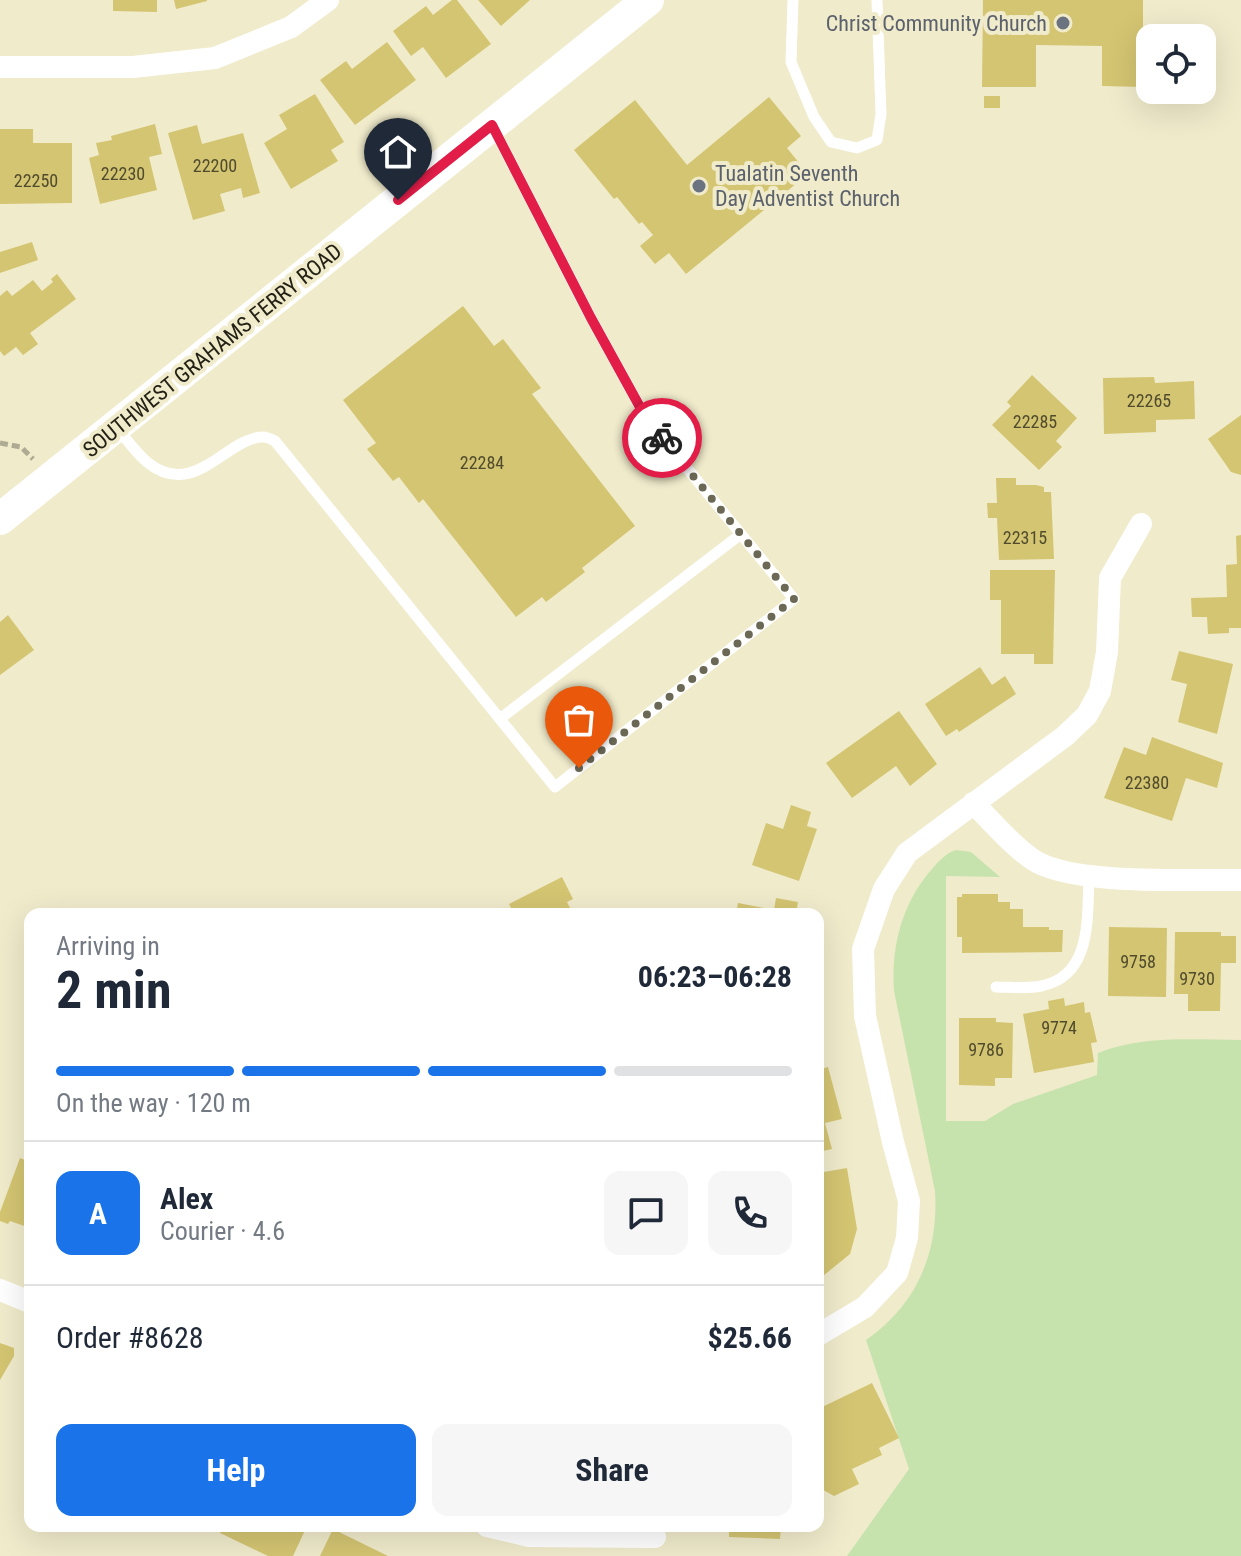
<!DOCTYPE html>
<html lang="en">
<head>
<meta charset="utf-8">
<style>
	body { margin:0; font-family:"Roboto Condensed",sans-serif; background:#f6f6f7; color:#1f2937; height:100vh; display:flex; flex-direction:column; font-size:30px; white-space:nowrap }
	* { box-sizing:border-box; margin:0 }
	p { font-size:26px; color:#747a83 }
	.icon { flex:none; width:44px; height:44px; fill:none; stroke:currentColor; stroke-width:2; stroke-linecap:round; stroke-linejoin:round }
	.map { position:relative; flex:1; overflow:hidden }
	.sheet { position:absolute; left:24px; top:908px; width:800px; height:624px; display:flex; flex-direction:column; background:#fff; border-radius:16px; box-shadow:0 8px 32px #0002 }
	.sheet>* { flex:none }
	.buttons { position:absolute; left:1136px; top:24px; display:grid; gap:16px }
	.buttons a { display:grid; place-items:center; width:80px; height:80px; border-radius:16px; background:#fff; box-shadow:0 8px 32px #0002; font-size:40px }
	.pin { position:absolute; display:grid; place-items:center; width:68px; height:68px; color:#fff; margin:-82px -34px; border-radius:50% 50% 50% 0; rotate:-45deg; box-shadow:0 0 8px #0007 }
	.pin .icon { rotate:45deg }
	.courier { position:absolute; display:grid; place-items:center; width:80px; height:80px; margin:-40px; border:6px solid #e11d48; border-radius:50%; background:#fff; color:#222; box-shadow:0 2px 10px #0007 }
	.overview em { font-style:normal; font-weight:700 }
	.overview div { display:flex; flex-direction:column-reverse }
	.overview { display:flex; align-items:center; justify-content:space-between; height:136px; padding:0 32px }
	h1 { font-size:52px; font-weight:700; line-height:60px }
	.bar { display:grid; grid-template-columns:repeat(4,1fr); gap:12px 8px; align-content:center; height:96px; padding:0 32px }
	.bar i { height:10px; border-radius:6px; background:#e0e1e3 }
	.bar .selected { background:#1a73e8 }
	.bar p { grid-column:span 4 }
	.line { display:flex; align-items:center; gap:20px; padding:0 32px; border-top:2px solid #e0e1e3 }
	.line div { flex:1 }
	.round { display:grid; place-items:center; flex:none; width:84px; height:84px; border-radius:16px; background:#f6f6f7 }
	.cta { display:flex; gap:16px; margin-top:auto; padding:16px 32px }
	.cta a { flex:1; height:92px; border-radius:16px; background:#1a73e8; color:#fff; font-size:32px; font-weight:700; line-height:92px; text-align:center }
	.cta a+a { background:#f6f6f7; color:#1f2937 }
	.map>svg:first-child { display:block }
	.green { fill:#c7e3ad }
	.building { fill:#d4c572 }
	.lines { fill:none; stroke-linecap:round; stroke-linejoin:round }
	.path { stroke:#afab92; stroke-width:5; stroke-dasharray:8 4; stroke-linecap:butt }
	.lane { stroke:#fff; stroke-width:11 }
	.street { stroke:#fff; stroke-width:22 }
	.secondary { stroke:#fff; stroke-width:32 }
	.done { stroke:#6b6855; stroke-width:8; stroke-dasharray:0 14.4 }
	.route { stroke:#e11d48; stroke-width:10 }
	.worship-dot { fill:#6b7280; stroke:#f0ebcb; stroke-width:3 }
	.labels { text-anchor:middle; stroke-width:8; stroke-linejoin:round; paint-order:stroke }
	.number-label { font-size:18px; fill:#504b2d }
	.worship-label { font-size:22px; fill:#5b616d; stroke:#f0ebcb; text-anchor:end }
	.street-label { font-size:22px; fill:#242216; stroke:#f0ebcb }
</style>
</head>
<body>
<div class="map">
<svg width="1241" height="1556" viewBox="0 0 1241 1556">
	<rect width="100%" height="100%" fill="#f0ebcb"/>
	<!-- green -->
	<path class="green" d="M956,850l15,2 29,25 -54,-1v245h39l28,-17 84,-29 1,-22c45,-18 95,-13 143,-13v516h-394l62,-87 -43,-129c51,-35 73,-88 69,-149l-41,-200c-3,-45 8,-88 38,-122 7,-8 14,-16 24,-19z"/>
	<!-- building -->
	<path class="building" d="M113,0h44v12l-44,-1z
		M174,0h33v1l-31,8z
		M452,0h5l34,44 -45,34 -23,-31 -12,9 -18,-25 33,-25 7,9z
		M478,0h52l-29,26z
		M983,0h160v87l-41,-1v-40l-66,-1v42h-54z
		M387,42l29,38 -61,45 -35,-45 26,-19 6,8z
		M315,94l29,48 -13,8 7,11 -47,28 -27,-46 23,-14 -8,-14z
		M984,96h16v12h-16z
		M769,97l32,39 -14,12 21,26 -122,100 -17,-21 -14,11 -15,-18 13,-11 -11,-13 -3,2 -22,-27 -3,2 -40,-49 61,-50 52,65z
		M155,124l7,30 -13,3 8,33 -57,14 -11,-46 10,-3 -3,-12 16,-3 -1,-4z
		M197,125l5,19 41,-11 17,60 -17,5 -2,-10 -21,6 5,17 -32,9 -25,-87z
		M0,129h33v14h39v60l-72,1z
		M32,242l6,18 -38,13v-21z
		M57,274l19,25 -46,34 8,11 -15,11 -7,-8 -12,9 -4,-5v-55l7,-6 5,6 21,-16 9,11 11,-9 -2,-3z
		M463,306l31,40 9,-7 38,49 -9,6 103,132 -53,42 3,4 -39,30 -4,-5 -26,20 -93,-118 -4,4 -20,-26 -6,4 -26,-32 9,-6 -33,-43z
		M1032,375l45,43 -21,23 6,6 -23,23 -47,-45 19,-19 -4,-4z
		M1154,377l1,6 39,-2 1,38 -39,1v12l-52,2 -1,-56z
		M1241,415v60l-10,-3 -23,-33z
		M996,478h20v7h20l8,2v5h7l3,67 -55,1 -2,-42h-9l-1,-15h10z
		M1241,535v93h-12v5l-21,1 -1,-17h-15l-1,-19 36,-1 -1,-32 11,-1 -1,-28z
		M990,570h65l-2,94h-19v-10h-33v-54h-11z
		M8,615l26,35 -34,25v-53z
		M1179,651l54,13 -16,70 -39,-12 9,-38 -16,-4z
		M980,667l12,18 13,-9 11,18 -57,38 -2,-3 -11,7 -21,-32z
		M899,711l38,53 -27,22 -14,-20 -44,32 -26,-35z
		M1152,737l71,26 -6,25 -31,-10 -14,43 -68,-23 20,-51 22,8z
		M791,805l20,7 -4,14 10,3 -18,52 -47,-16 14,-42 17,6z
		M562,877l11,22 -6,3 6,12h-59l-5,-10z
		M962,894h36v8h12v7h13v18h26v3h14l-1,22 -100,1v-16h-5v-40h5z
		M776,898l22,4 -2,12h-60l2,-11 36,7z
		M1109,927l58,1 -1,69 -58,-1z
		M1175,932h46v4h15v27h-15l-1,48h-32v-17h-14z
		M1064,998l1,8 19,-4 1,11 5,-1 7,30 -6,1 3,19 -60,11 -11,-59 26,-5 -1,-8z
		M959,1018h37v4l17,1 -1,55h-17v8l-36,-1z
		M828,1067l14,52 -17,4 7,26 -14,3v-82z
		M20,1158l10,4v66l-20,-7 -2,3 -8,-3v-9z
		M847,1168l10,61 -7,25 -32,26v-107z
		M0,1343l14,5v8l-14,24z
		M872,1383l27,55 -20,10 3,7 -30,14 7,15 -25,12 -16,-9v-78z
		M223,1526h84l-14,30h-25l-48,-23z
		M729,1526h52l-1,13 -51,-2z
		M333,1529l55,27h-68z"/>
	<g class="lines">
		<!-- path -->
		<path class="path" d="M0,443l21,4 12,12"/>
		<!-- lane -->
		<path class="lane" d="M793,0l-2,62 23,55 17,25 26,6 20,-8 4,-26 -4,-114
			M118,429c9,11 18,24 29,33 47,39 80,-25 116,-25 4,0 8,2 12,4l280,346 239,-188 -148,-181 -55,-100 -97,-189
			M501,718l240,-184
			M996,987c14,0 31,2 45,-1 52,-10 46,-70 48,-110"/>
		<!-- street -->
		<path class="street" d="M0,67h133l82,-9 76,-31 37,-27
			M973,803c19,18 37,41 59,56 38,27 160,20 209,21
			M0,1290l30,12
			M818,1335l47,-28 32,-34 10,-35 2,-37 -16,-59 -28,-126 -2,-67 21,-60 23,-36 158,-117 22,-21 13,-24 7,-39 3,-74 31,-54
			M487,1526l42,10 126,1"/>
		<!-- secondary -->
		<path class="secondary" d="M0,519l648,-519"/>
	</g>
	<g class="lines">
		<!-- done -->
		<path class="done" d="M579,768l215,-169 -132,-161"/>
		<!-- route -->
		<path class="route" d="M398,200l94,-75 99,193 55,100 16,20"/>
	</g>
	<!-- markers -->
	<g class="worship-dot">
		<circle cx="1063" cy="23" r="8"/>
		<circle cx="699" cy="186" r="8"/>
	</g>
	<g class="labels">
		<!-- number labels -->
		<g class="number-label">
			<text x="215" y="172">22200</text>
			<text x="123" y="180">22230</text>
			<text x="36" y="187">22250</text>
			<text x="1149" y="407">22265</text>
			<text x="1035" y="428">22285</text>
			<text x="482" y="469">22284</text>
			<text x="1025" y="544">22315</text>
			<text x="1147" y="789">22380</text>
			<text x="1138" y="968">9758</text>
			<text x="1197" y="985">9730</text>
			<text x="1059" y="1034">9774</text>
			<text x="986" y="1056">9786</text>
		</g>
		<!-- worship labels -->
		<g class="worship-label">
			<text x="1047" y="31">Christ Community Church</text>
			<text x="715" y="181" text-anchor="start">Tualatin Seventh<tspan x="715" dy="25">Day Adventist Church</tspan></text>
		</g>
		<!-- street labels -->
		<g class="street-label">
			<text transform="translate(212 350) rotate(-39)" y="8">SOUTHWEST GRAHAMS FERRY ROAD</text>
		</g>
	</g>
</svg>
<div class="buttons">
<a><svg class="icon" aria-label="locate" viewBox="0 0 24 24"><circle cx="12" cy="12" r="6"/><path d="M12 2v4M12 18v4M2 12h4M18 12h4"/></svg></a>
</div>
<div class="pin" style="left:579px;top:768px;background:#ea580c"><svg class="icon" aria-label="bag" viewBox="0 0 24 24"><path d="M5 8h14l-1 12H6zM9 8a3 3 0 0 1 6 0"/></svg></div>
<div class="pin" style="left:398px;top:200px;background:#1f2937"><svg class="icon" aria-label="home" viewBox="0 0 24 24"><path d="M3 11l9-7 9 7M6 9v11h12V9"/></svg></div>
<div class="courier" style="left:662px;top:438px"><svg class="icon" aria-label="bike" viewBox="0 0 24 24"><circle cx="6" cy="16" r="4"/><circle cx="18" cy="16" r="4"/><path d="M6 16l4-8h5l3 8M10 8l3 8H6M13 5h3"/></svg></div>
<section class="sheet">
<div class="overview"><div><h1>2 min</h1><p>Arriving in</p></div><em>06:23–06:28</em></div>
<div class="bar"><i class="selected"></i><i class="selected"></i><i class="selected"></i><i></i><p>On the way · 120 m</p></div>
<div class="line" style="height:144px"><b class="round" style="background:#1a73e8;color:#fff">A</b><div><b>Alex</b><p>Courier · 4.6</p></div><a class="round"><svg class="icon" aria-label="chat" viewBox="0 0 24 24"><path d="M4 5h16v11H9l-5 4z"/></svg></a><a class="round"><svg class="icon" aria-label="phone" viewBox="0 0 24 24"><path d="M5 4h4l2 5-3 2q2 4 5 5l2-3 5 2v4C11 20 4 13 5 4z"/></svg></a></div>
<div class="line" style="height:104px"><div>Order #8628</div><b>$25.66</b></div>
<div class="cta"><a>Help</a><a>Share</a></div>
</section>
</div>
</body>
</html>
